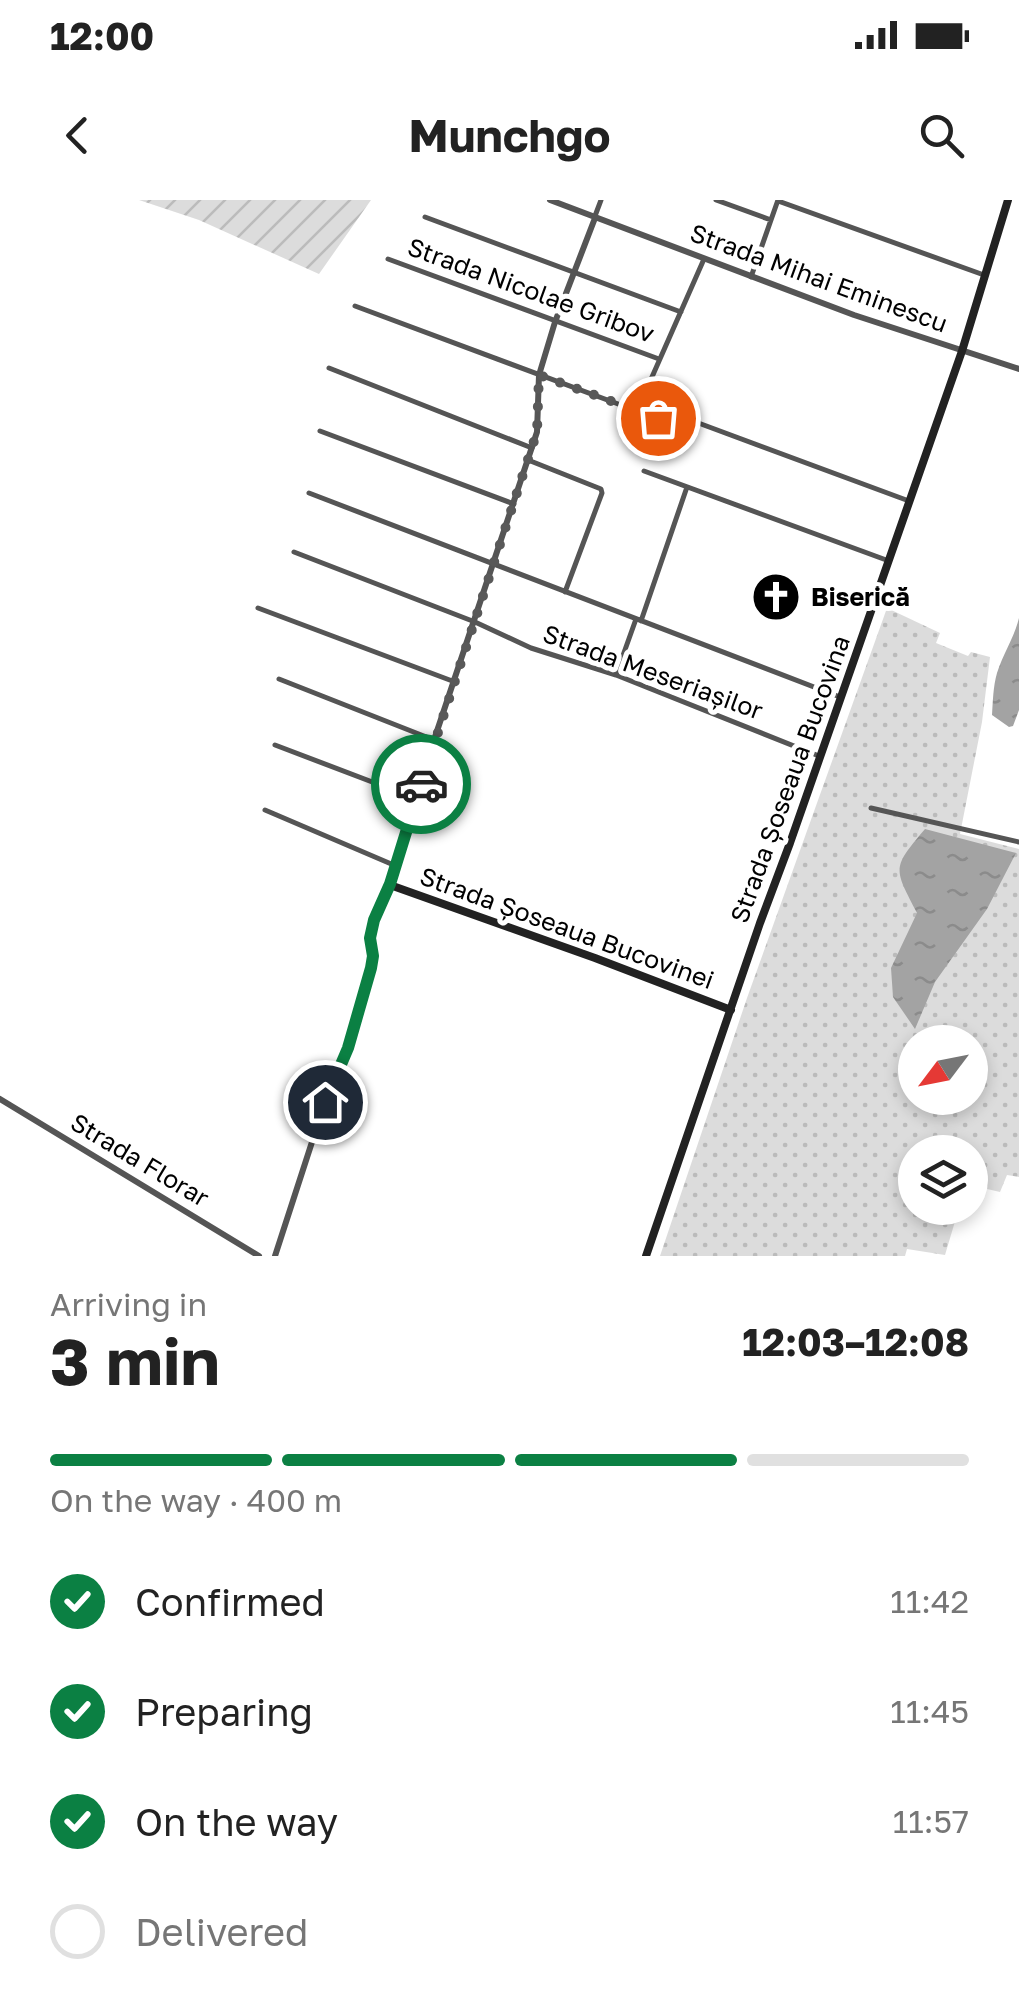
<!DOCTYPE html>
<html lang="en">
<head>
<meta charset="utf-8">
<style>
	body { margin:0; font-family:"Golos Text",sans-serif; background:#f2f2f2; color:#222; height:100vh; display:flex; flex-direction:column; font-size:38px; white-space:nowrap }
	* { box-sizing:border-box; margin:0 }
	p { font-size:32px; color:#767676 }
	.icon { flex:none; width:55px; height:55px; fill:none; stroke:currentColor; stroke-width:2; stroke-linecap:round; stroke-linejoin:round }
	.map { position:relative; height:1056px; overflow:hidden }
	.panel { display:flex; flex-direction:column; background:#fff; flex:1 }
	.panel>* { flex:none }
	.needle { width:65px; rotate:238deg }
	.controls { position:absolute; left:898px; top:825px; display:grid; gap:20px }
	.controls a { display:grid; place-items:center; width:90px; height:90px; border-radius:50%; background:#fff; box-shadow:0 5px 15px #0003; font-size:50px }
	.pin { position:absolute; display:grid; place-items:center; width:85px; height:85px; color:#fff; margin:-42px; border:5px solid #fff; border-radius:50%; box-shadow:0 2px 10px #0007 }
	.courier { position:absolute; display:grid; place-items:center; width:100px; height:100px; margin:-50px; border:8px solid #0b8043; border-radius:50%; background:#fff; color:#222; box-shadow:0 2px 12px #0007 }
	.summary em { font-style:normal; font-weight:700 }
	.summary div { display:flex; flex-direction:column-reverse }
	.summary { display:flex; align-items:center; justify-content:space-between; height:170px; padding:0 50px }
	h1 { font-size:65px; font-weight:700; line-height:75px }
	.bar { display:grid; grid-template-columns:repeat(4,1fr); gap:15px 10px; align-content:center; height:120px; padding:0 50px }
	.bar i { height:12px; border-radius:8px; background:#e0e0e0 }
	.bar .active { background:#0b8043 }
	.bar p { grid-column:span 4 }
	ol { padding:0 50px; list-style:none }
	li { display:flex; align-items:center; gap:30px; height:110px }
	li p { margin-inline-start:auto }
	li .icon { padding:10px; border-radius:50%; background:#0b8043; color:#fff; stroke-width:4 }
	li:last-child { color:#767676 }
	li i { width:55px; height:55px; border:5px solid #e0e0e0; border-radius:50% }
	.status { display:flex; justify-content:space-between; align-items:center; height:70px; padding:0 50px; background:#fff; direction:ltr }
	.status svg { height:28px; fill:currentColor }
	header { display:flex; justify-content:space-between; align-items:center; height:130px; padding:0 50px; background:#fff; font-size:45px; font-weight:700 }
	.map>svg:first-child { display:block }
	.grass { fill:url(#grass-dots); fill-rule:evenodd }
	.garden { fill:url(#garden-furrows) }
	.water { fill:url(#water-ripples) }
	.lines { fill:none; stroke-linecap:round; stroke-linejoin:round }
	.minor { stroke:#555; stroke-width:5 }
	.tertiary { stroke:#555; stroke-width:6 }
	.secondary { stroke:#222; stroke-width:8 }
	.done { stroke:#595959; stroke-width:10; stroke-dasharray:0 18 }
	.route { stroke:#0b8043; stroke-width:12 }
	.labels { text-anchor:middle; stroke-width:10; stroke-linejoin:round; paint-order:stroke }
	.street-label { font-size:25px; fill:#000; stroke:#fff }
	.poi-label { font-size:25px; font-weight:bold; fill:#000; stroke:#fff; text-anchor:start }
</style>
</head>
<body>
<div class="status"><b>12:00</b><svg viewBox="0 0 49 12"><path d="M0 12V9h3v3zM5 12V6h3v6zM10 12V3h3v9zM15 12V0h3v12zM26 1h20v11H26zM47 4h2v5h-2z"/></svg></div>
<header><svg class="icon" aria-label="back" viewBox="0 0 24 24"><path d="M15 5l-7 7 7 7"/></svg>Munchgo<svg class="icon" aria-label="search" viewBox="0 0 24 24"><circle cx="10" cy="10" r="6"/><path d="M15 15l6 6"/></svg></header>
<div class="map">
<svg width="1019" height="1056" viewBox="0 0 1019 1056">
	<defs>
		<pattern id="grass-dots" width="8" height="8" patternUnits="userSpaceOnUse" patternTransform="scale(2.5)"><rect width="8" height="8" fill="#dcdcdc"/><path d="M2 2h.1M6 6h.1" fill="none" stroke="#bbb" stroke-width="1.8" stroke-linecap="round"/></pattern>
		<pattern id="garden-furrows" width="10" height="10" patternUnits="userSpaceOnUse" patternTransform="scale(2.5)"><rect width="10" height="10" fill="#dcdcdc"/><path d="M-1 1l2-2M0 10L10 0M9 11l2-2" fill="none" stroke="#bbb"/></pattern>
		<pattern id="water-ripples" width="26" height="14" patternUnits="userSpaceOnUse" patternTransform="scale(2.5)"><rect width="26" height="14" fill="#a3a3a3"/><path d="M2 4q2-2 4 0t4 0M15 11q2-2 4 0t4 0" fill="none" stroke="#8b8b8b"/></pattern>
	</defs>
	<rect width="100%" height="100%" fill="#fff"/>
	<!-- grass -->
	<path class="grass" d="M887,408l53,25 -4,10 32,13 3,-4 19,5 -8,65 -22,112 59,15v328l-12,-2 -7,17 -30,-7v-33h-55v56h44l-14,47 -38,-6 -2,7h-245l87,-258zM915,842h55v56h-55z"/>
	<!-- garden -->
	<path class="garden" d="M139,0h232l-52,74 -120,-54z"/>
	<!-- water -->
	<path class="water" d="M1019,418v92l-6,16 -4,1 -17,-12c1,-14 1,-28 5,-42 6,-19 17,-35 22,-55z
		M925,629l91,24 -29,56 -52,73 -20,47 -22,-32 -2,-29 26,-55c-23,-45 -26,-44 8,-84z"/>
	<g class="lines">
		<!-- minor -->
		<path class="minor" d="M716,0l55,20
			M778,1l206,74
			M595,16l6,-16
			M425,17l256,95
			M388,59l271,100
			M751,77l27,-77
			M355,106l282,105 42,14 14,-4 216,80
			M329,168l203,80
			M637,211l67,-152
			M320,231l194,73
			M528,260l73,29 1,4 -37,99
			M644,271l245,90
			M309,293l531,204
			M294,352l181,70 56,26 85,27 203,81
			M258,408l197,74
			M641,421l46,-134
			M616,475l20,-56
			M279,479l155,61
			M275,545l142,54
			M871,608l148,34
			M265,610l131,56"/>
		<!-- tertiary -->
		<path class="tertiary" d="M550,0l304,115 165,54
			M0,899l259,157
			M275,1056l50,-154 23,-54 23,-80 2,-12 -3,-18 5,-18 15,-35 44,-145 103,-308 2,-57 16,-53 40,-104"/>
		<!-- secondary -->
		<path class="secondary" d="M390,685l205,73 136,52
			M646,1056l114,-333 30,-80 172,-492 46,-151"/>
	</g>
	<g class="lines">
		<!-- done -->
		<path class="done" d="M421,584l116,-352 2,-57 119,43"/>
		<!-- route -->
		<path class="route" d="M325,902l23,-54 23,-80 2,-12 -3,-18 4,-18 16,-36 31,-100"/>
	</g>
	<!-- icons -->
	<defs>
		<g id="church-disc" transform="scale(2.5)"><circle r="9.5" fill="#000" stroke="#fff"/><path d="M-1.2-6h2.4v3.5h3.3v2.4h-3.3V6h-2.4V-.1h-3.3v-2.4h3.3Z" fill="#fff"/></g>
	</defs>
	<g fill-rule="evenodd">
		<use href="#church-disc" x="776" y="397"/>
	</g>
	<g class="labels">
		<!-- street labels -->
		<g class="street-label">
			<text transform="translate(819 78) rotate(20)" y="9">Strada Mihai Eminescu</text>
			<text transform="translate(531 90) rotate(20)" y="9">Strada Nicolae Gribov</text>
			<text transform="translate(653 472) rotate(20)" y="9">Strada Meseriașilor</text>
			<text transform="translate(790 579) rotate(-70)" y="9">Strada Șoseaua Bucovina</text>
			<text transform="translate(567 728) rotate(20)" y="9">Strada Șoseaua Bucovinei</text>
			<text transform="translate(140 960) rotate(31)" y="9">Strada Florar</text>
		</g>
		<!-- poi labels -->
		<g class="poi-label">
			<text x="811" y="406">Biserică</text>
		</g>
	</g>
</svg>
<div class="controls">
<a><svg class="needle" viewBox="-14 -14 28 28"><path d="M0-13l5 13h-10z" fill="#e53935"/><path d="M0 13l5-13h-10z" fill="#767676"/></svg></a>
<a><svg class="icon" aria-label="layers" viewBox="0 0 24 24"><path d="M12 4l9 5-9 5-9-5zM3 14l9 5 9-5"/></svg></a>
</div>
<div class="pin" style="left:658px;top:218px;background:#ea580c"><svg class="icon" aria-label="bag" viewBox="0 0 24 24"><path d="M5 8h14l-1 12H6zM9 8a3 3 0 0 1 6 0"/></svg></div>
<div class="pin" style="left:325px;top:902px;background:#1f2937"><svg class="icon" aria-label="home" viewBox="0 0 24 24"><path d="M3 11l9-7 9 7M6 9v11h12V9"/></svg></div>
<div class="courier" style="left:421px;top:584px"><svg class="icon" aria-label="car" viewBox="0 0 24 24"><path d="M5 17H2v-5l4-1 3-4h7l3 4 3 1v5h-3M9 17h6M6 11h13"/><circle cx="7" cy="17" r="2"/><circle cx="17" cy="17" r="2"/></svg></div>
</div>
<section class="panel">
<div class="summary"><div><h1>3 min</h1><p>Arriving in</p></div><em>12:03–12:08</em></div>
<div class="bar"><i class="active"></i><i class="active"></i><i class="active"></i><i></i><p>On the way · 400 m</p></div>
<ol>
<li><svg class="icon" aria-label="check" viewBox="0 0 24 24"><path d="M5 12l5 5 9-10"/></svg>Confirmed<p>11:42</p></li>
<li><svg class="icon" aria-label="check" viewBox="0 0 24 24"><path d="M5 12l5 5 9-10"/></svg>Preparing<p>11:45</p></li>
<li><svg class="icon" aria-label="check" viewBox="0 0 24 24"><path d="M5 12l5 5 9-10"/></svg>On the way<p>11:57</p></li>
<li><i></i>Delivered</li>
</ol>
</section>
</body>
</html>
